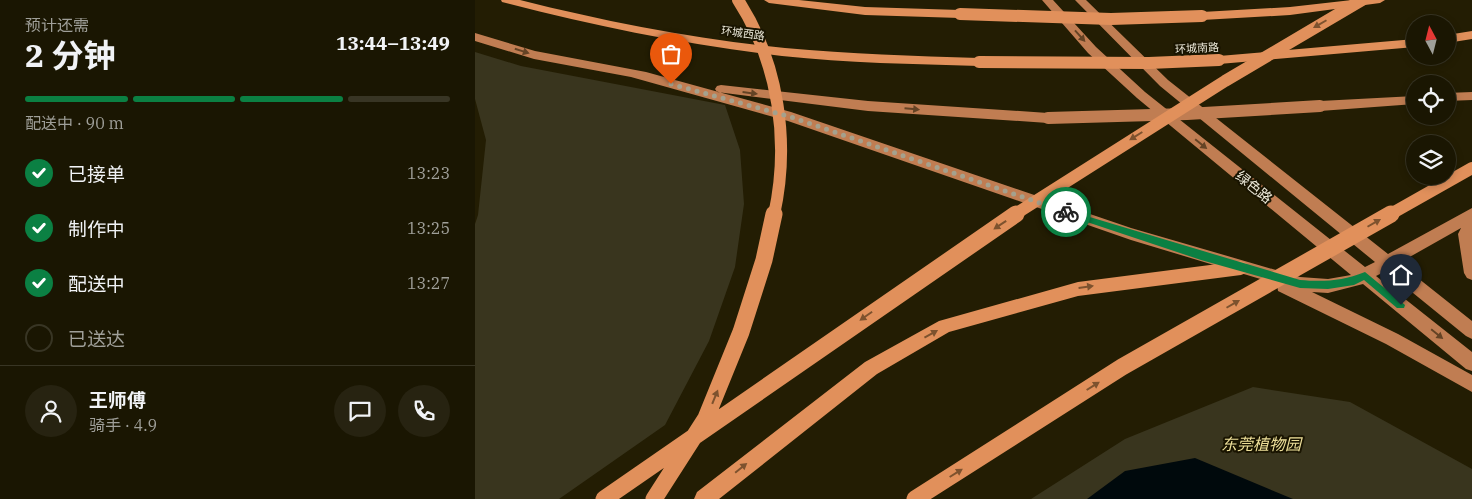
<!DOCTYPE html>
<html lang="zh">
<head>
<meta charset="utf-8">
<style>
	body { margin:0; font-family:"IBM Plex Serif","Noto Sans SC",serif; background:#272311; color:#f1f3f6; height:100vh; display:flex; flex-direction:column; font-size:19px; white-space:nowrap }
	* { box-sizing:border-box; margin:0 }
	p { font-size:16px; color:#9f9f99 }
	.icon { flex:none; width:28px; height:28px; fill:none; stroke:currentColor; stroke-width:2; stroke-linecap:round; stroke-linejoin:round }
	.map { position:relative; flex:1; overflow:hidden }
	.sheet { display:flex; flex-direction:column; background:#1a1602; width:475px }
	.sheet>* { flex:none }
	.needle { width:32px; rotate:353deg }
	.buttons { position:absolute; left:931px; top:15px; display:grid; gap:10px }
	.buttons a { display:grid; place-items:center; width:50px; height:50px; border-radius:50%; background:#1a1602; box-shadow:0 2px 8px #0003,0 0 0 1px #383524; font-size:25px }
	.pin { position:absolute; display:grid; place-items:center; width:42px; height:42px; color:#fff; margin:-51px -21px; border-radius:50% 50% 50% 0; rotate:-45deg; box-shadow:0 0 5px #0007 }
	.pin .icon { rotate:45deg }
	.courier { position:absolute; display:grid; place-items:center; width:50px; height:50px; margin:-25px; border:4px solid #0b8043; border-radius:50%; background:#fff; color:#222; box-shadow:0 1px 6px #0007 }
	.headline em { font-style:normal; font-weight:700 }
	.headline div { display:flex; flex-direction:column-reverse }
	.headline { display:flex; align-items:center; justify-content:space-between; height:85px; padding:0 25px }
	h1 { font-size:32px; font-weight:700; line-height:38px }
	.bar { display:grid; grid-template-columns:repeat(4,1fr); gap:8px 5px; align-content:center; height:60px; padding:0 25px }
	.bar i { height:6px; border-radius:4px; background:#383524 }
	.bar .on { background:#0b8043 }
	.bar p { grid-column:span 4 }
	.line { display:flex; align-items:center; gap:12px; padding:0 25px; border-top:1px solid #383524 }
	.line div { flex:1 }
	.round { display:grid; place-items:center; flex:none; width:52px; height:52px; border-radius:26px; background:#272311 }
	ol { padding:0 25px; list-style:none }
	li { display:flex; align-items:center; gap:15px; height:55px }
	li p { margin-inline-start:auto }
	li .icon { padding:5px; border-radius:50%; background:#0b8043; color:#fff; stroke-width:4 }
	li:last-child { color:#9f9f99 }
	li i { width:28px; height:28px; border:2px solid #383524; border-radius:50% }
	main { display:flex; flex:1; min-height:0 }
	.map>svg:first-child { display:block }
	.green { fill:#39351e }
	.water { fill:#00090c }
	.lines { fill:none; stroke-linecap:round; stroke-linejoin:round }
	.major { fill:#c07d52; fill-rule:evenodd }
	.highway { fill:#e1905b; fill-rule:evenodd }
	.major-bridge { stroke:#c07d52; stroke-width:12 }
	.highway-bridge-far1 { stroke:#e1905b; stroke-width:12 }
	.highway-bridge { stroke:#e1905b; stroke-width:17 }
	.oneway { fill:#7d522e }
	.oneway2 { fill:#644325 }
	.route { fill:#0b8043 }
	.done { stroke:#a5a18d; stroke-width:5; stroke-dasharray:0 9 }
	.labels { text-anchor:middle; stroke-width:4; stroke-linejoin:round; paint-order:stroke }
	.far-street-label { font-size:11px; fill:#ebe8d8; stroke:#191400 }
	.street-label { font-size:14px; fill:#ebe8d8; stroke:#191400 }
	.near-park-label { font-size:16px; font-style:italic; fill:#eddf99; stroke:#191400 }
</style>
</head>
<body>
<main>
<section class="sheet">
<div class="headline"><div><h1>2 分钟</h1><p>预计还需</p></div><em>13:44–13:49</em></div>
<div class="bar"><i class="on"></i><i class="on"></i><i class="on"></i><i></i><p>配送中 · 90 m</p></div>
<ol>
<li><svg class="icon" aria-label="check" viewBox="0 0 24 24"><path d="M5 12l5 5 9-10"/></svg>已接单<p>13:23</p></li>
<li><svg class="icon" aria-label="check" viewBox="0 0 24 24"><path d="M5 12l5 5 9-10"/></svg>制作中<p>13:25</p></li>
<li><svg class="icon" aria-label="check" viewBox="0 0 24 24"><path d="M5 12l5 5 9-10"/></svg>配送中<p>13:27</p></li>
<li><i></i>已送达</li>
</ol>
<div class="line" style="height:90px"><a class="round"><svg class="icon" aria-label="person" viewBox="0 0 24 24"><circle cx="12" cy="8" r="4"/><path d="M4 21q1-7 8-7t8 7"/></svg></a><div><b>王师傅</b><p>骑手 · 4.9</p></div><a class="round"><svg class="icon" aria-label="chat" viewBox="0 0 24 24"><path d="M4 5h16v11H9l-5 4z"/></svg></a><a class="round"><svg class="icon" aria-label="phone" viewBox="0 0 24 24"><path d="M5 4h4l2 5-3 2q2 4 5 5l2-3 5 2v4C11 20 4 13 5 4z"/></svg></a></div>
</section>
<div class="map">
<svg width="997" height="499" viewBox="0 0 997 499">
	<rect width="100%" height="100%" fill="#231d03"/>
	<!-- green -->
	<path class="green" d="M0,52l46,14 204,39 15,45 4,54 -9,63 -26,74 -44,84 -106,74h-84v-275l3,-9 8,-75 -11,-41z
		M778,387l97,15 122,67v30h-441l94,-60z"/>
	<!-- water -->
	<path class="water" d="M720,458l98,41h-206l38,-28z"/>
	<g class="lines">
		<!-- major -->
		<path class="major" d="M567,0h11l43,47 49,45 220,175 10,-5 -215,-176 -85,-86h11l82,80 220,174 84,-46v72l-5,-2 -3,-5 -6,-39 3,-6 -62,35 73,58v18l-6,-3 -80,-65 -10,5 96,76v19l-6,-2 -103,-85 -35,9 -16,-1 86,42 74,41v17l-86,-48 -108,-53 -1,-7 -146,-44 -343,-119 -157,-44 -97,-18 -59,-18v-8l60,18 111,21 145,40 340,116 169,49 28,2 23,-4 -214,-177 -49,-45z
			M246,85l147,16 180,12 6,5 -6,5 -180,-12 -151,-19 -2,-3 2,-3z
			M997,92v8l-25,1v-8z
			M940,96v8l-95,7 -6,-5 6,-5z"/>
		<!-- highway -->
		<path class="highway" d="M26,0h19c87,22 176,39 265,48 65,6 129,8 194,10l6,4 -6,4c-66,-2 -132,-3 -197,-10 -95,-11 -188,-30 -280,-54z
			M289,0h35l66,7 95,3 6,4 -6,4 -95,-3 -96,-12z
			M877,0h33l-5,3 -90,12 -88,5 -6,-4 6,-4 88,-5z
			M997,31v8l-25,4v-8z
			M940,39v8l-196,17 -6,-4 6,-4z
			M766,261l5,2 3,5 -3,5 -5,2 -163,21 -129,36 -72,42 -158,125h-25l3,-7 168,-130 74,-41 139,-39z"/>
		<!-- major-bridge -->
		<path class="major-bridge" d="M573,118l139,-4 133,-8"/>
		<!-- highway-bridge-far1 -->
		<path class="highway-bridge-far1" d="M263,0c41,63 52,143 36,215
			M485,14l151,5 91,-3
			M504,62l170,1 70,-3
			M539,215l211,-134 137,-81
			M914,215l83,-47"/>
		<!-- highway-bridge -->
		<path class="highway-bridge" d="M129,499l412,-285
			M179,499l52,-81 35,-86 23,-72 10,-46
			M440,499l207,-132 269,-153"/>
	</g>
	<!-- one-way arrows -->
	<defs><path id="oneway-solid" d="M-6-.8H1V-3.2L6.5 0L1 3.2V.8H-6Z" transform="scale(1.25)"/></defs>
	<g class="oneway">
		<use href="#oneway-solid" transform="translate(845 24) rotate(150)"/>
		<use href="#oneway-solid" transform="translate(661 136) rotate(148)"/>
		<use href="#oneway-solid" transform="translate(899 223) rotate(-30)"/>
		<use href="#oneway-solid" transform="translate(525 225) rotate(146)"/>
		<use href="#oneway-solid" transform="translate(611 287) rotate(-8)"/>
		<use href="#oneway-solid" transform="translate(758 304) rotate(-30)"/>
		<use href="#oneway-solid" transform="translate(391 316) rotate(145)"/>
		<use href="#oneway-solid" transform="translate(456 334) rotate(-29)"/>
		<use href="#oneway-solid" transform="translate(618 386) rotate(-32)"/>
		<use href="#oneway-solid" transform="translate(240 397) rotate(-68)"/>
		<use href="#oneway-solid" transform="translate(266 468) rotate(-39)"/>
		<use href="#oneway-solid" transform="translate(481 473) rotate(-32)"/>
	</g>
	<g class="oneway2">
		<use href="#oneway-solid" transform="translate(605 36) rotate(48)"/>
		<use href="#oneway-solid" transform="translate(47 51) rotate(17)"/>
		<use href="#oneway-solid" transform="translate(275 93) rotate(7)"/>
		<use href="#oneway-solid" transform="translate(437 109) rotate(5)"/>
		<use href="#oneway-solid" transform="translate(726 144) rotate(39)"/>
		<use href="#oneway-solid" transform="translate(962 334) rotate(39)"/>
	</g>
	<!-- route -->
	<path class="route" d="M588,209l237,71c24,2 42,1 65,-8l40,33 -1,3h-7l-33,-28 -10,5 -26,4 -28,-1 -99,-28 -138,-46z"/>
	<g class="lines">
		<!-- done -->
		<path class="done" d="M196,84l120,33 275,95"/>
	</g>
	<g class="labels">
		<!-- far-street labels -->
		<g class="far-street-label">
			<text transform="translate(268 33) rotate(8)" y="4">环城西路</text>
			<text transform="translate(722 48) rotate(-3)" y="4">环城南路</text>
		</g>
		<!-- street labels -->
		<g class="street-label">
			<text transform="translate(779 187) rotate(39)" y="5">绿色路</text>
		</g>
		<!-- near-park labels -->
		<g class="near-park-label">
			<text x="786" y="450">东莞植物园</text>
		</g>
	</g>
</svg>
<div class="buttons">
<a><svg class="needle" viewBox="-14 -14 28 28"><path d="M0-13l5 13h-10z" fill="#e53935"/><path d="M0 13l5-13h-10z" fill="#9f9f99"/></svg></a>
<a><svg class="icon" aria-label="locate" viewBox="0 0 24 24"><circle cx="12" cy="12" r="6"/><path d="M12 2v4M12 18v4M2 12h4M18 12h4"/></svg></a>
<a><svg class="icon" aria-label="layers" viewBox="0 0 24 24"><path d="M12 4l9 5-9 5-9-5zM3 14l9 5 9-5"/></svg></a>
</div>
<div class="pin" style="left:196px;top:84px;background:#ea580c"><svg class="icon" aria-label="bag" viewBox="0 0 24 24"><path d="M5 8h14l-1 12H6zM9 8a3 3 0 0 1 6 0"/></svg></div>
<div class="pin" style="left:926px;top:305px;background:#1f2937"><svg class="icon" aria-label="home" viewBox="0 0 24 24"><path d="M3 11l9-7 9 7M6 9v11h12V9"/></svg></div>
<div class="courier" style="left:591px;top:212px"><svg class="icon" aria-label="bike" viewBox="0 0 24 24"><circle cx="6" cy="16" r="4"/><circle cx="18" cy="16" r="4"/><path d="M6 16l4-8h5l3 8M10 8l3 8H6M13 5h3"/></svg></div>
</div>
</main>
</body>
</html>
